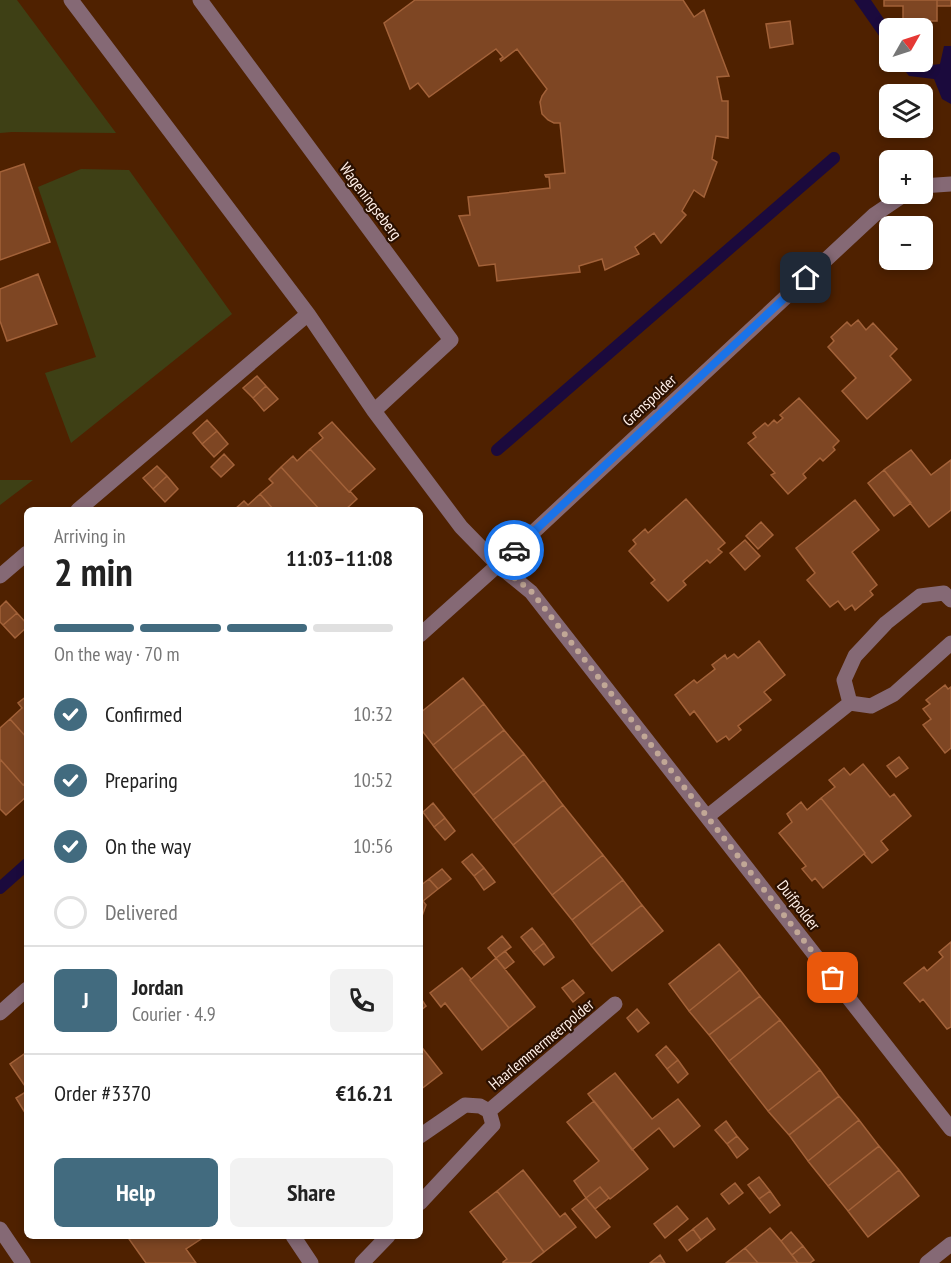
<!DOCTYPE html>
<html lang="en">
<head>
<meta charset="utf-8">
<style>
	body { margin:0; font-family:"PT Sans Narrow",sans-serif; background:#f2f2f2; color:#222; height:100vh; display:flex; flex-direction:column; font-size:22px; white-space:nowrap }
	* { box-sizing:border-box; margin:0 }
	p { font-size:20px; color:#767676 }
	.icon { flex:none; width:33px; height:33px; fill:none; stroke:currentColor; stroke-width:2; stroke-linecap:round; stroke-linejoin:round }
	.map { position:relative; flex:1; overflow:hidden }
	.details { position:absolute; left:24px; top:507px; width:399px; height:732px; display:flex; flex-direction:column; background:#fff; border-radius:9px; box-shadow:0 3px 9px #0003 }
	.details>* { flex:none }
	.needle { width:39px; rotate:51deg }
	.fabs { position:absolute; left:879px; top:18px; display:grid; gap:12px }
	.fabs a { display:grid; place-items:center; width:54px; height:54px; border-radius:9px; background:#fff; box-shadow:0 3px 9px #0003; font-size:30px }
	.pin { position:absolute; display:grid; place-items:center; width:51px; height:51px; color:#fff; margin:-26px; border-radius:12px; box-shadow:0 3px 9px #0006 }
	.courier { position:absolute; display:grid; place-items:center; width:60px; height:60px; margin:-30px; border:4px solid #1a73e8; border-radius:50%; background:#fff; color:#222; box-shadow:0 2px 8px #0007 }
	.head em { font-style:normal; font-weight:700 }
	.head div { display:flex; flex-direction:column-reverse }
	.head { display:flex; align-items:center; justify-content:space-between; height:102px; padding:0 30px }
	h1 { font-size:39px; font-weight:700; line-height:45px }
	.bar { display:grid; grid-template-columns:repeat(4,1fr); gap:9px 6px; align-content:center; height:72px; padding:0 30px }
	.bar i { height:8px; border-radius:4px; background:#e0e0e0 }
	.bar .selected { background:#426b7f }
	.bar p { grid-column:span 4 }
	.line { display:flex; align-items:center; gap:15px; padding:0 30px; border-top:2px solid #e0e0e0 }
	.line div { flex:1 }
	.round { display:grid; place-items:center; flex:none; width:63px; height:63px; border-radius:9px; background:#f2f2f2 }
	ol { padding:0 30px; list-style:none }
	li { display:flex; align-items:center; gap:18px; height:66px }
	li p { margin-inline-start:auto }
	li .icon { padding:6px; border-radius:50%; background:#426b7f; color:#fff; stroke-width:4 }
	li:last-child { color:#767676 }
	li i { width:33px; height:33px; border:3px solid #e0e0e0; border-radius:50% }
	.primary-button { display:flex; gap:12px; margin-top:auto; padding:12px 30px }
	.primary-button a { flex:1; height:69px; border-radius:9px; background:#426b7f; color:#fff; font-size:24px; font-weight:700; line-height:69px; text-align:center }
	.primary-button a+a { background:#f2f2f2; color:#222 }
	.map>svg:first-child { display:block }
	.green { fill:#3e4015 }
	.water { fill:#1b0a3d }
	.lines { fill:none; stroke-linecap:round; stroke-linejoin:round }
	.stream { stroke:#1b0a3d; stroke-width:12 }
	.building { fill:#7e4623; stroke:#a36239; stroke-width:1.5 }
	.minor { stroke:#856975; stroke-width:15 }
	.done { stroke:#c1a796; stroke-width:6; stroke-dasharray:0 10.8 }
	.route { stroke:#1a73e8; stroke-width:8 }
	.labels { text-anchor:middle; stroke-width:4.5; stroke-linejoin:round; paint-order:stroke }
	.street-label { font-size:16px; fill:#ffefe7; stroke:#2a1001 }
</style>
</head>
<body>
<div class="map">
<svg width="951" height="1263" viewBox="0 0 951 1263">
	<rect width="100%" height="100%" fill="#4f2100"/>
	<!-- green -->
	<path class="green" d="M0,0h17l99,133 -104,-1 -12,1z
		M81,169l48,1 103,144 -161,129 -26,-70 51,-16 -58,-170z
		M0,480h33l-33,25z"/>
	<!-- water -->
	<path class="water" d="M854,0h17l19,28 -1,22z
		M944,46h7v58l-9,-5 -8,-20 -25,-3 -11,-14h14l4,5 24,-3z"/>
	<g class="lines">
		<!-- stream -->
		<path class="stream" d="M497,450l337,-292
			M0,888l27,-24"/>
	</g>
	<!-- building -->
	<path class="building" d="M415,0h268l11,17 10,-7 25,66 -12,1 5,24h6v37l-12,-2 -4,23 5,3 -13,35 -10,-7 -12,21 4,4 -25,28 -7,-10 -19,14 4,7 -34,16 -3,-11 -23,7 1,6 -83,9 -2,-17 -16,2 -20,-50 11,-1 -2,-18 82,-9 -1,-11h-3l-1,-2 20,-2 -5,-50h-6l-6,-3 -6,-6 -2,-12 2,-6 5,-7 -30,-40 -16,12 -1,-2 3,-2 -7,-8 -67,48 -11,-14 -8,6 -26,-66z
		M884,0h53v21h-34v-15h-19z
		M937,0h14v6h-14z
		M790,21l3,23 -23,4 -4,-24z
		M24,164l26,78 -50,18v-88z
		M38,274l19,50 -50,17 -7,-20v-32z
		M858,320l8,10 7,-7 24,26 -7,7 21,24 -44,39 -25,-28 14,-13 -28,-31 6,-6 -3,-4 16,-15 4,4z
		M257,376l9,10 -13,12 -10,-10z
		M266,386l12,13 -14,12 -11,-13z
		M799,398l40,43 -6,6 2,3 -12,11 -3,-3 -17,16 3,4 -18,16 -17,-19 4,-2 -27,-30 8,-6 -3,-4 12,-10 3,3 6,-6 3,3 6,-5 -3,-3z
		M207,420l10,11 -15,13 -9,-11z
		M332,422l43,47 -26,23 -39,-43 13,-11 -4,-5z
		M217,431l11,13 -14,13 -12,-13z
		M310,449l39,43 1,-1 7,8 -12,11h-25l-39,-43 12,-11 4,5z
		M911,450l20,25 20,-15v50l-22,17 -45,-57z
		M224,454l10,11 -13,12 -10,-10z
		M157,466l10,10 -14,13 -10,-11z
		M281,467l39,43h-46l-14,-16 13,-11 -4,-4z
		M884,470l27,33 -17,13 -26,-33z
		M167,476l11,13 -13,13 -12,-13z
		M260,494l14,16h-40l10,-9 4,4z
		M686,499l39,44 -7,6 4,3 -12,11 -3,-3 -24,21 3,4 -18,16 -17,-18 4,-3 -26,-29 7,-7 -3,-4 12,-11 3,4z
		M855,500l24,30 -27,22 25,33 -7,6 3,4 -18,15 -3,-5 -7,5 -7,-9 -8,6 -23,-27 8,-7 -19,-25z
		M761,522l12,13 -15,14 -12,-13z
		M745,540l15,16 -15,14 -15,-17z
		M6,601l11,12 -14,12 -3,-3v-15z
		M17,613l10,11v3l-12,11 -12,-13z
		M759,641l26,34 -21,17 7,8 -33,26 3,4 -12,10 -3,-4 -9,6 -23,-31 -4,4 -15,-20 19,-15 3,3 18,-14 -3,-4 13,-10 2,4 7,-5 4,4z
		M463,678l21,26 -51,41 -13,-17v-15z
		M945,685l3,4 3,-2v61l-6,5 -22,-28 8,-6 -8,-10 7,-5 -4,-4z
		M27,696v42l-17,-19 12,-11 -4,-5z
		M484,704l20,26 -51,40 -20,-25z
		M10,719l17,19v43l-4,4 -23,-26v-31z
		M504,730l20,24 -51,41 -20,-25z
		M524,754l20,26 -51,40 -20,-25z
		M899,757l9,11 -12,9 -9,-11z
		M0,759l23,26 1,-1 3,3v9l-21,19 -6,-6z
		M863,764l27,33 4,-3 17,22 -30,25 7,9 -16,13 -8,-9 1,-1 -44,-55 14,-11 -6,-7 15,-12 6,7z
		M544,780l19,25 -50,40 -20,-25z
		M821,798l44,55 -42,35 -8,-10 -3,3 -10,-12 4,-3 -27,-33 13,-11 -5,-8 14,-12 6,8z
		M433,803l12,15 -11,9 -11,-15z
		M563,805l40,50 -51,40 -39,-50z
		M445,818l10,13 -10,9 -11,-13z
		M472,854l12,14 -10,8 -12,-14z
		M603,855l20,25 -51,40 -20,-25z
		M484,868l11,14 -11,8 -10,-14z
		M442,869l9,10 -13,10 -9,-10z
		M429,879l9,10 -15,12 -3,-3v-12z
		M623,880l19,25 -51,40 -19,-25z
		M423,901l3,4 -5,14 -1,-16z
		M642,905l21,26 -51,40 -21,-26z
		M532,928l12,15 -11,9 -12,-15z
		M502,936l9,11 -15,11 -8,-10z
		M951,942v85l-4,2 -24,-30 -3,3 -16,-19 20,-16 3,4 16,-14 -4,-5z
		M544,943l10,14 -10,8 -11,-13z
		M719,944l21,26 -51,41 -20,-27z
		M505,951l9,11 -9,7 -9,-11z
		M496,958l39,49 -26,21 -39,-48z
		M462,968l9,11 -1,1 39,48 -27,22 -37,-47 -4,4 -11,-14z
		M740,970l20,26 -51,39 -20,-24z
		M573,980l11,13 -11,9 -11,-14z
		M760,996l20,24 -51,41 -20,-26z
		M420,997l6,9 -6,5z
		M637,1009l12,14 -11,9 -11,-14z
		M780,1020l40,50 -52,41 -39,-50z
		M420,1045l22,28 -22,17z
		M666,1046l12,14 -11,9 -11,-14z
		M27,1052v37l-17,-25z
		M678,1060l10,14 -10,9 -11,-14z
		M820,1070l19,26 -50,39 -21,-24z
		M615,1073l37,46 26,-20 22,27 -26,21 -15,-19 -27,22 -44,-56z
		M27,1091v25l-11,-18z
		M839,1096l20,24 -51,41 -19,-26z
		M594,1101l54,68 -38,30 -10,-12 -14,11 -12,-17 25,-20 -32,-39z
		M859,1120l20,26 -51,40 -20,-25z
		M726,1121l11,15 -10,8 -12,-14z
		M737,1136l11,13 -11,9 -10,-14z
		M879,1146l20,24 -51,41 -20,-25z
		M523,1170l37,47 5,-4 11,14 -32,25 -47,-61z
		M899,1170l20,26 -51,41 -20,-26z
		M759,1177l11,14 -11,8 -11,-14z
		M735,1183l8,10 -14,11 -8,-10z
		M600,1187l9,11 -14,11 -9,-11z
		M497,1191l47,61 -14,11h-27v-1l4,-3 -37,-47z
		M770,1191l10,14 -10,8 -11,-14z
		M586,1198l24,29 -14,11 -24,-29z
		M677,1206l11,13 -23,19 -11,-14z
		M707,1218l8,11 -14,11 -8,-11z
		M770,1228l11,13 17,22h-40l-13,-15z
		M693,1229l8,11 -14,11 -8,-11z
		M791,1232l12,14 -11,9 -11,-14z
		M134,1236h65l2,3 -15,10 10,14h-50l-17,-24z
		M803,1246l11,14 -4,3h-12l-6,-8z
		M745,1248l13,15h-32z
		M660,1255l5,8h-15z"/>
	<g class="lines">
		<!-- minor -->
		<path class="minor" d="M71,0l237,314 66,97 87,116 37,38 33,27 420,537
			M200,0l251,340 -77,71
			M922,186l29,-2
			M78,510l230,-196
			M0,576l27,-23
			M420,635l78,-70 376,-350 31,-21
			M850,703l-6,-23 11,-24 31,-33 34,-27 24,-3 7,7
			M708,816l142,-113 21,3 23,-12 57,-51
			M0,1013l27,-24
			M489,1111l126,-107
			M420,1136l45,-31 15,1 9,5 4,14 -73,78
			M0,1229l23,34
			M293,1236l18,27
			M362,1263l26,-27
			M927,1263l24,-19"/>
	</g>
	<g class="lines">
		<!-- done -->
		<path class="done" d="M514,550l-16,15 33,26 302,387"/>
		<!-- route -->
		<path class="route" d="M514,550l292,-272"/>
	</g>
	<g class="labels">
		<!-- street labels -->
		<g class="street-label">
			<text transform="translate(371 201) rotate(53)" y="6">Wageningseberg</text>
			<text transform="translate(649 400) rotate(-43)" y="6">Grenspolder</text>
			<text transform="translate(799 905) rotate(52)" y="6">Duifpolder</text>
			<text transform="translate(541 1044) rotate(-40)" y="6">Haarlemmermeerpolder</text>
		</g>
	</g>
</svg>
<div class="fabs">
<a><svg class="needle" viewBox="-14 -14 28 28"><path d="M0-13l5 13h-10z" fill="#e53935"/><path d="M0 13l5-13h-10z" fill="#767676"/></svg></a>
<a><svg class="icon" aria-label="layers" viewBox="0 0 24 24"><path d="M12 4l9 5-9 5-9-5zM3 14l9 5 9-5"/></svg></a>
<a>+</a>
<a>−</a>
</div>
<div class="pin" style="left:833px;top:978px;background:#ea580c"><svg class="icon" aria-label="bag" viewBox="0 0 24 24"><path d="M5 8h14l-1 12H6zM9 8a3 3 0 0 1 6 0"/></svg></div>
<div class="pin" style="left:806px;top:278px;background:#1f2937"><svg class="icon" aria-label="home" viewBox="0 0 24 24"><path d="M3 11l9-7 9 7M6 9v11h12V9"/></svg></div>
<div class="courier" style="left:514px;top:550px"><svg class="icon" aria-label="car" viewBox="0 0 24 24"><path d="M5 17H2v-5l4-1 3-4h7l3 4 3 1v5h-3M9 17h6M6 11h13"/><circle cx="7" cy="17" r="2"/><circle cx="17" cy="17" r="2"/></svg></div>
<section class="details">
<div class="head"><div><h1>2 min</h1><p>Arriving in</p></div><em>11:03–11:08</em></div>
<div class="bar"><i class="selected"></i><i class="selected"></i><i class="selected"></i><i></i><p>On the way · 70 m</p></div>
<ol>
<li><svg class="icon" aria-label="check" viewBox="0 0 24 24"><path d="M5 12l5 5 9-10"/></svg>Confirmed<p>10:32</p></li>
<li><svg class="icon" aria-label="check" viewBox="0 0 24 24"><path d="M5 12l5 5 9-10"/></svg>Preparing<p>10:52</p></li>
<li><svg class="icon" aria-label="check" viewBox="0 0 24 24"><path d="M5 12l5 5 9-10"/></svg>On the way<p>10:56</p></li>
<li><i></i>Delivered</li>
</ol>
<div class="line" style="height:108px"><b class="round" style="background:#426b7f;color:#fff">J</b><div><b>Jordan</b><p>Courier · 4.9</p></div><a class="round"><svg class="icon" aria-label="phone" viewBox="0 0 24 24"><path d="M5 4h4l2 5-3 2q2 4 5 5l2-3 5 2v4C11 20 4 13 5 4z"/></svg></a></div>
<div class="line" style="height:78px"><div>Order #3370</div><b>€16.21</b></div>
<div class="primary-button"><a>Help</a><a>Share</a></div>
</section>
</div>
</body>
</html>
